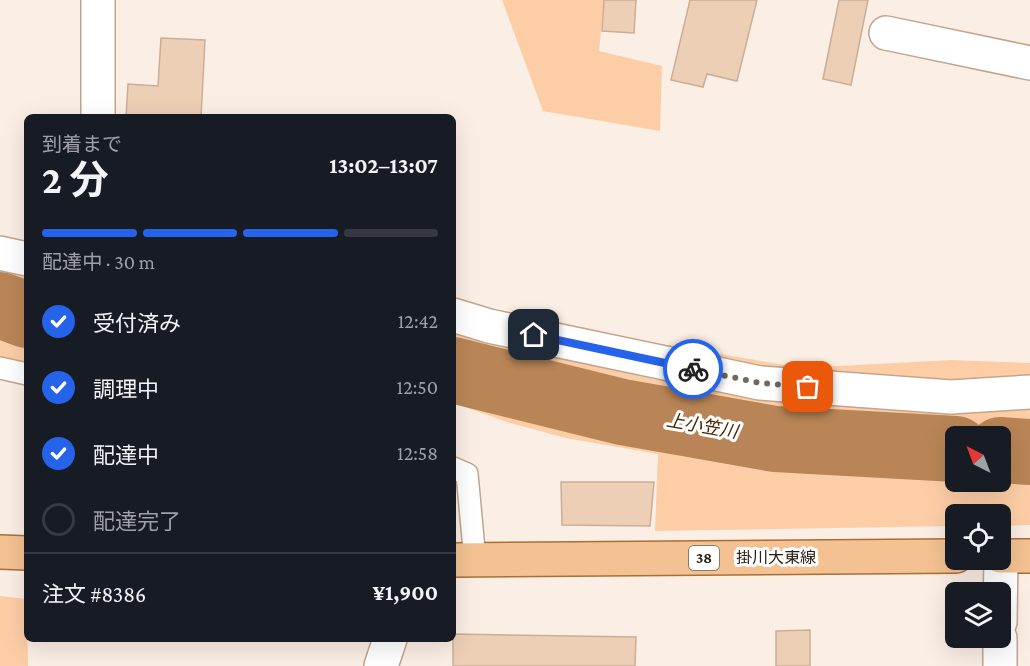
<!DOCTYPE html>
<html lang="ja">
<head>
<meta charset="utf-8">
<style>
	body { margin:0; font-family:"Crimson Pro","Noto Sans JP",serif; background:#242831; color:#f1f3f6; height:100vh; display:flex; flex-direction:column; font-size:22px; white-space:nowrap }
	* { box-sizing:border-box; margin:0 }
	p { font-size:20px; color:#9ea1a6 }
	.icon { flex:none; width:33px; height:33px; fill:none; stroke:currentColor; stroke-width:2; stroke-linecap:round; stroke-linejoin:round }
	.map { position:relative; flex:1; overflow:hidden }
	.side { position:absolute; left:24px; top:114px; width:432px; height:528px; display:flex; flex-direction:column; background:#171b24; border-radius:9px; box-shadow:0 6px 24px #0002 }
	.side>* { flex:none }
	.needle { width:39px; rotate:318deg }
	.buttons { position:absolute; left:945px; top:426px; display:grid; gap:12px }
	.buttons a { display:grid; place-items:center; width:66px; height:66px; border-radius:9px; background:#171b24; box-shadow:0 6px 24px #0002; font-size:30px }
	.pin { position:absolute; display:grid; place-items:center; width:51px; height:51px; color:#fff; margin:-26px; border-radius:12px; box-shadow:0 3px 9px #0006 }
	.courier { position:absolute; display:grid; place-items:center; width:60px; height:60px; margin:-30px; border:4px solid #2563eb; border-radius:50%; background:#fff; color:#222; box-shadow:0 2px 8px #0007 }
	.headline em { font-style:normal; font-weight:700 }
	.headline div { display:flex; flex-direction:column-reverse }
	.headline { display:flex; align-items:center; justify-content:space-between; height:102px; padding:0 18px }
	h1 { font-size:39px; font-weight:700; line-height:45px }
	.bar { display:grid; grid-template-columns:repeat(4,1fr); gap:9px 6px; align-content:center; height:72px; padding:0 18px }
	.bar i { height:8px; border-radius:4px; background:#363941 }
	.bar .selected { background:#2563eb }
	.bar p { grid-column:span 4 }
	.line { display:flex; align-items:center; gap:15px; padding:0 18px; border-top:2px solid #363941 }
	.line div { flex:1 }
	ol { padding:0 18px; list-style:none }
	li { display:flex; align-items:center; gap:18px; height:66px }
	li p { margin-inline-start:auto }
	li .icon { padding:6px; border-radius:50%; background:#2563eb; color:#fff; stroke-width:4 }
	li:last-child { color:#9ea1a6 }
	li i { width:33px; height:33px; border:3px solid #363941; border-radius:50% }
	.map>svg:first-child { display:block }
	.green { fill:#fdcea6; fill-rule:evenodd }
	.lines { fill:none; stroke-linecap:round; stroke-linejoin:round }
	.river { stroke:#b98556; stroke-width:66 }
	.building { fill:#edcfb6; stroke:#cbae96; stroke-width:1.5 }
	.service-casing { stroke:#c2a58d; stroke-width:24 }
	.minor-casing { stroke:#c2a58d; stroke-width:36 }
	.primary-casing { stroke:#a86f37; stroke-width:36 }
	.service { stroke:#fff; stroke-width:21 }
	.minor { stroke:#fff; stroke-width:33 }
	.primary { stroke:#f4c292; stroke-width:33 }
	.done { stroke:#73685e; stroke-width:6; stroke-dasharray:0 10.8 }
	.route { stroke:#2563eb; stroke-width:8 }
	.labels { text-anchor:middle; stroke-width:6; stroke-linejoin:round; paint-order:stroke }
	.shield { fill:#fefefe; stroke:#6a635c; stroke-width:1.5 }
	.shield-label { font-size:15px; font-weight:bold; fill:#2a2016 }
	.street-label { font-size:16px; fill:#2a2016; stroke:#fefefe }
	.water-label { font-size:18px; font-style:italic; fill:#482500; stroke:#fefefe }
</style>
</head>
<body>
<div class="map">
<svg width="1030" height="666" viewBox="0 0 1030 666">
	<rect width="100%" height="100%" fill="#fbeee4"/>
	<!-- green -->
	<path class="green" d="M502,0h102l-5,51 63,15 -2,65 -117,-20z
		M0,251l27,5v116l-27,-5z
		M453,308l348,60 151,-8 78,3v162l-29,1 -1,-12h-44l-1,12 -300,5 3,-77 -92,-16 -56,-15 -57,-20zM956,436h44v46h-44z
		M0,596l27,3 1,67h-28z"/>
	<g class="lines">
		<!-- river -->
		<path class="river" d="M0,305l27,10
			M453,370l169,42 153,27 181,10
			M1000,450l30,2"/>
	</g>
	<!-- building -->
	<path class="building" d="M604,0h32l-2,33 -32,-2z
		M690,0h67l-20,81 -30,-7 -4,13 -32,-7z
		M839,0h29l-17,85 -28,-6z
		M161,38l44,2 -4,77h-75l2,-33 30,2z
		M561,482h93l-4,44 -88,-1z
		M810,630v36h-34v-35z
		M453,634l183,3 -1,29h-182z"/>
	<g class="lines">
		<!-- service casing -->
		<g class="service-casing">
			<path id="service" d="M0,368l27,6
				M453,468l14,6 8,86"/>
		</g>
		<!-- minor casing -->
		<g class="minor-casing">
			<path id="minor" d="M98,0v117
				M886,33l144,30
				M0,253l27,6
				M453,315l36,11 271,57 191,14 79,-5
				M1000,622l1,-66
				M381,666l9,-27
				M1000,666v-28"/>
		</g>
		<!-- primary casing -->
		<g class="primary-casing">
			<path id="primary" d="M0,552l27,1
				M1000,556h30
				M453,560l503,-4"/>
		</g>
		<!-- service -->
		<use href="#service" class="service"/>
		<!-- minor -->
		<use href="#minor" class="minor"/>
		<!-- primary -->
		<use href="#primary" class="primary"/>
	</g>
	<g class="lines">
		<!-- done -->
		<path class="done" d="M693,369l67,14 48,4"/>
		<!-- route -->
		<path class="route" d="M534,335l159,34"/>
	</g>
	<g class="labels">
		<!-- shield labels -->
		<rect class="shield" x="689" y="546" width="30" height="24" rx="4.5"/>
		<g class="shield-label">
			<text x="704" y="563">38</text>
		</g>
		<!-- street labels -->
		<g class="street-label">
			<text x="776" y="563">掛川大東線</text>
		</g>
		<!-- water labels -->
		<g class="water-label">
			<text transform="translate(702 426) rotate(10)" y="6">上小笠川</text>
		</g>
	</g>
</svg>
<div class="buttons">
<a><svg class="needle" viewBox="-14 -14 28 28"><path d="M0-13l5 13h-10z" fill="#e53935"/><path d="M0 13l5-13h-10z" fill="#9ea1a6"/></svg></a>
<a><svg class="icon" aria-label="locate" viewBox="0 0 24 24"><circle cx="12" cy="12" r="6"/><path d="M12 2v4M12 18v4M2 12h4M18 12h4"/></svg></a>
<a><svg class="icon" aria-label="layers" viewBox="0 0 24 24"><path d="M12 4l9 5-9 5-9-5zM3 14l9 5 9-5"/></svg></a>
</div>
<div class="pin" style="left:808px;top:387px;background:#ea580c"><svg class="icon" aria-label="bag" viewBox="0 0 24 24"><path d="M5 8h14l-1 12H6zM9 8a3 3 0 0 1 6 0"/></svg></div>
<div class="pin" style="left:534px;top:335px;background:#1f2937"><svg class="icon" aria-label="home" viewBox="0 0 24 24"><path d="M3 11l9-7 9 7M6 9v11h12V9"/></svg></div>
<div class="courier" style="left:693px;top:369px"><svg class="icon" aria-label="bike" viewBox="0 0 24 24"><circle cx="6" cy="16" r="4"/><circle cx="18" cy="16" r="4"/><path d="M6 16l4-8h5l3 8M10 8l3 8H6M13 5h3"/></svg></div>
<section class="side">
<div class="headline"><div><h1>2 分</h1><p>到着まで</p></div><em>13:02–13:07</em></div>
<div class="bar"><i class="selected"></i><i class="selected"></i><i class="selected"></i><i></i><p>配達中 · 30 m</p></div>
<ol>
<li><svg class="icon" aria-label="check" viewBox="0 0 24 24"><path d="M5 12l5 5 9-10"/></svg>受付済み<p>12:42</p></li>
<li><svg class="icon" aria-label="check" viewBox="0 0 24 24"><path d="M5 12l5 5 9-10"/></svg>調理中<p>12:50</p></li>
<li><svg class="icon" aria-label="check" viewBox="0 0 24 24"><path d="M5 12l5 5 9-10"/></svg>配達中<p>12:58</p></li>
<li><i></i>配達完了</li>
</ol>
<div class="line" style="height:78px"><div>注文 #8386</div><b>¥1,900</b></div>
</section>
</div>
</body>
</html>
